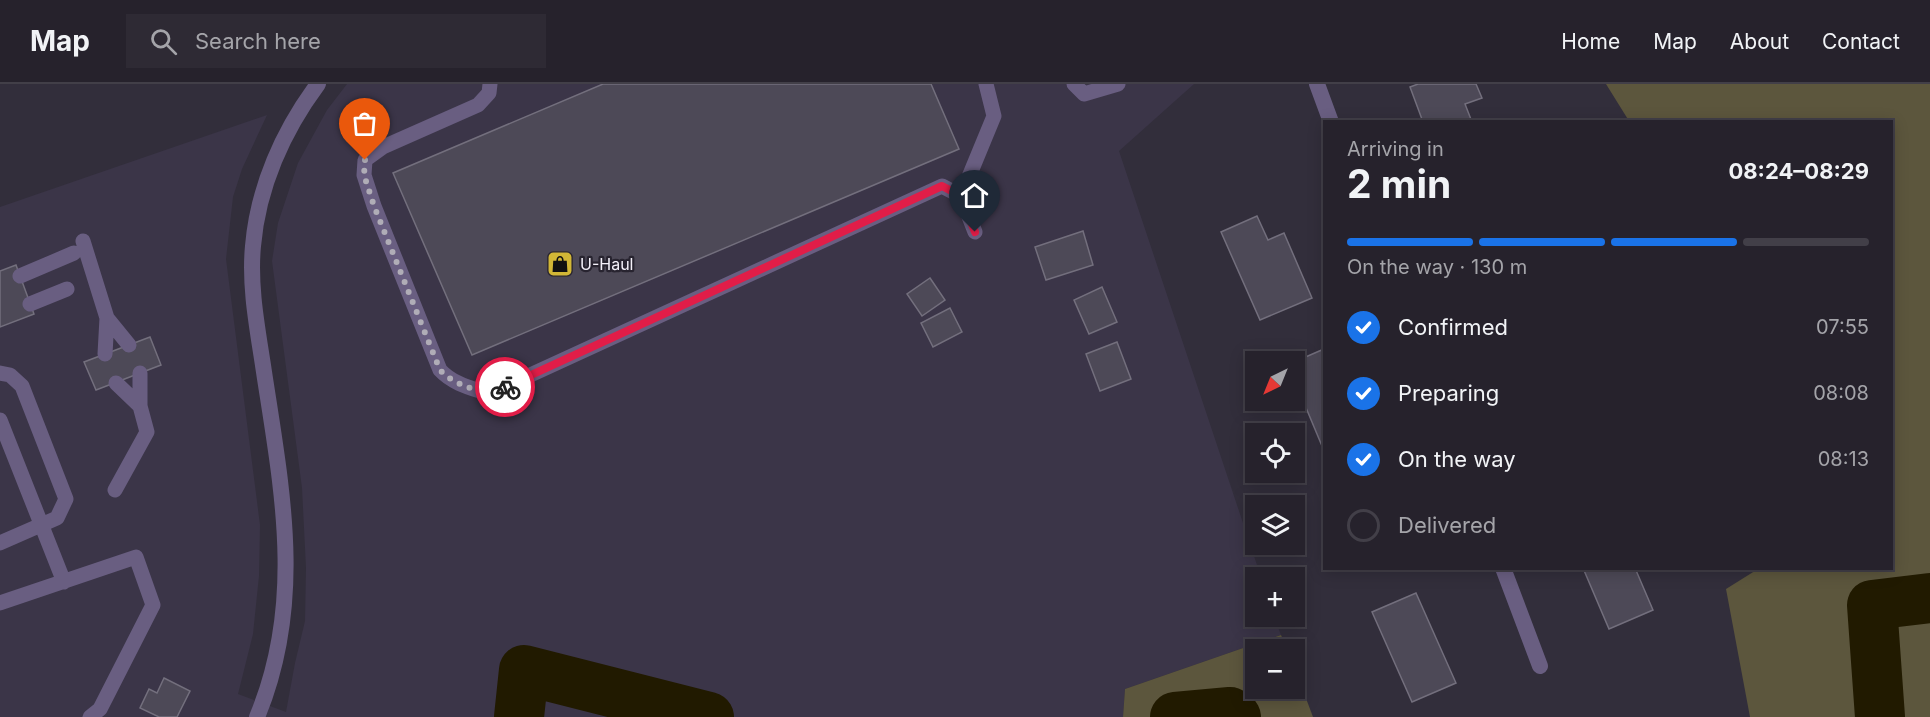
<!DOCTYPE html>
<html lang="en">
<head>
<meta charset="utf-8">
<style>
	body { margin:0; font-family:Inter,sans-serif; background:#2e2a34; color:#f1f3f6; height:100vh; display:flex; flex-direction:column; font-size:22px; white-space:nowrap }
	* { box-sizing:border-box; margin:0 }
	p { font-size:20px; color:#a4a4a9 }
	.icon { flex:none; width:33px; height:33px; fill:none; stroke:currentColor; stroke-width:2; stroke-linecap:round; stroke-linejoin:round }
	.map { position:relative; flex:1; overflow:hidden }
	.panel { position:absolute; left:1323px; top:36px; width:570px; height:450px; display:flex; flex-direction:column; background:#26222c; border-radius:0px; box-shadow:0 3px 15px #0003,0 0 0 2px #423f48 }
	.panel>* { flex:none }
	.needle { width:39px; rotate:223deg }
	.controls { position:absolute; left:1245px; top:267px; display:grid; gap:12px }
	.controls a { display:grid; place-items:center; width:60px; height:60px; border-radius:0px; background:#26222c; box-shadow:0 3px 15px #0003,0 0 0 2px #423f48; font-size:30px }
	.pin { position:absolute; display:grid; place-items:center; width:51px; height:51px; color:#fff; margin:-62px -26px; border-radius:50% 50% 50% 0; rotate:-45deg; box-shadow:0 0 6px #0007 }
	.pin .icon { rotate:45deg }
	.courier { position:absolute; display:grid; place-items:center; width:60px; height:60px; margin:-30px; border:4px solid #e11d48; border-radius:50%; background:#fff; color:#222; box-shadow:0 2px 8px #0007 }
	.headline em { font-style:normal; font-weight:700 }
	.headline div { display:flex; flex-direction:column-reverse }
	.headline { display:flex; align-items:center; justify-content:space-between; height:102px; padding:0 24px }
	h1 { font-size:39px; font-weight:700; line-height:45px }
	.bar { display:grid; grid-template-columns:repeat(4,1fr); gap:9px 6px; align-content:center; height:72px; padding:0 24px }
	.bar i { height:8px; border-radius:4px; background:#423f48 }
	.bar .active { background:#1a73e8 }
	.bar p { grid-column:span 4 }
	ol { padding:0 24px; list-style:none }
	li { display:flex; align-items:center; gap:18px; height:66px }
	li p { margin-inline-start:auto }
	li .icon { padding:6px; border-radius:50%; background:#1a73e8; color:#fff; stroke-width:4 }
	li:last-child { color:#a4a4a9 }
	li i { width:33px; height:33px; border:3px solid #423f48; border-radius:50% }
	header { display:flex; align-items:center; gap:36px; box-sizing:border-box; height:84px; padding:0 30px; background:#26222c; border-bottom:2px solid #423f48 }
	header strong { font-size:28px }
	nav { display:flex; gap:33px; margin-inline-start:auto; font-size:21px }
	.search { width:420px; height:54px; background:#2e2a34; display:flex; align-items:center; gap:15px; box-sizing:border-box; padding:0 21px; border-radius:0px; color:#a4a4a9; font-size:22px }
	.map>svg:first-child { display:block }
	.built { fill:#3b3548 }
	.green { fill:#5c563d }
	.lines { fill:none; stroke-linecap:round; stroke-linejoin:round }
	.river { stroke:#211a00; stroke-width:50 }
	.building { fill:#4d4957; stroke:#736f7d; stroke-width:1.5 }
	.service { stroke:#695e81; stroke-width:15 }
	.minor { stroke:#695e81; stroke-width:16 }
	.done { stroke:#b0adb7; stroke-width:6; stroke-dasharray:0 10.8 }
	.route { stroke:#e11d48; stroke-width:8 }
	.labels { text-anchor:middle; stroke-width:4.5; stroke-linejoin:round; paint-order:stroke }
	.poi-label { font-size:16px; fill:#f4f1fa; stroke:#282430; text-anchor:start }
</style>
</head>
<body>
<header>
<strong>Map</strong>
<div class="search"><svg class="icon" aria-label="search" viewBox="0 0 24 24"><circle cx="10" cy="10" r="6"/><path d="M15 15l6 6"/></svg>Search here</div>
<nav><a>Home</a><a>Map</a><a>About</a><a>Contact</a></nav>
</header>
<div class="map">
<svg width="1930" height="633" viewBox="0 0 1930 633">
	<rect width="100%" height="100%" fill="#322e3b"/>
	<!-- built -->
	<path class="built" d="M347,0h847l-75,67 142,426 -5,1v38l18,1 7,18 -156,54 -2,28h-1123v-510l267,-92 -25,54 -9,28 -7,62 34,266 -1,51 -6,58 -15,60 48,18 9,-49 10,-42 1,-53 -4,-80 -30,-227 6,-38 20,-60 29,-53z"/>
	<!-- green -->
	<path class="green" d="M1606,0h324v633h-180l-24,-128 32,-20 134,-1v-446l-263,-1z
		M1281,551l6,14 -31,1v38h38l1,-19 18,48h-190l2,-28z"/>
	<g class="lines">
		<!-- river -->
		<path class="river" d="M519,633l5,-47 185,47
			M1175,633l55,-5 6,5
			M1880,633l-8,-112 58,-7"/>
	</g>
	<!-- building -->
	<path class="building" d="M603,0h328l28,65 -487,206 -79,-182z
		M1418,0h58l6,14 -17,6 7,18h-49l-13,-35z
		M1257,132l11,24 16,-7 28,65 -52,22 -39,-88z
		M1083,147l10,34 -47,15 -11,-33z
		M16,181l18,49 -34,13v-56z
		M930,194l15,22 -23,16 -15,-22z
		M1102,203l15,35 -28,12 -15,-34z
		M950,224l12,24 -29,15 -12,-24z
		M150,253l11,28 -65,25 -12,-28z
		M1117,258l14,37 -31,12 -14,-37z
		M1324,265v96l-2,1 -28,-67v-17z
		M1583,484h52l18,42 -44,19z
		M1416,509l40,90 -44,19 -40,-90z
		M164,594l26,13 -13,26h-18l-19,-9 9,-19 8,4z"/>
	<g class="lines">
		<!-- service -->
		<path class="service" d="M490,0l-1,9 -11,12 -95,42 -18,13 -1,15 10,31 66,164c13,14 31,18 49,24l453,-208 19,10 14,36
			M1074,0l10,10 34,-10
			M961,112l33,-80 -8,-32
			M83,157l24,77 -2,36
			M20,192l54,-23
			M30,220l37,-15
			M107,234l22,27
			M0,289l10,2 12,11 44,113 -9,19 -57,25
			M140,289v33
			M0,336l64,162
			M115,406l32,-58 -7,-26 -24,-23
			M0,519l136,-46 17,48 -53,104 -10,8"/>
		<!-- minor -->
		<path class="minor" d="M1317,0l14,38
			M1503,484l37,98
			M257,633c48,-115 25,-227 7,-345 -6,-41 -15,-84 -11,-126 5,-59 30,-115 65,-162"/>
	</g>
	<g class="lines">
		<!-- done -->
		<path class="done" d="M365,76l-1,15 10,31 66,164c13,14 31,18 49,24l16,-7"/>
		<!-- route -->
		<path class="route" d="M505,303l437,-201 19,10 14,36"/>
	</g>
	<!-- icons -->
	<defs>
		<g id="shop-square" transform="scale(1.35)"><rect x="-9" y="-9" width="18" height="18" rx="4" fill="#d2b736" stroke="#282430"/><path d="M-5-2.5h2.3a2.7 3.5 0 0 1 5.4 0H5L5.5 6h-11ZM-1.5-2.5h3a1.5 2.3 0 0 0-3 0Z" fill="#111"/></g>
	</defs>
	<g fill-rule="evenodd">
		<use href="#shop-square" x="560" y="180"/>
	</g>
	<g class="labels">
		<!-- poi labels -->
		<g class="poi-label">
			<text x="580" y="186">U-Haul</text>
		</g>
	</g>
</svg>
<div class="controls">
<a><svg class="needle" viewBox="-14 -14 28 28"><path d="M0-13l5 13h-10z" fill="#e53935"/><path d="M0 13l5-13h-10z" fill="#a4a4a9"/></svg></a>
<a><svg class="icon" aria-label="locate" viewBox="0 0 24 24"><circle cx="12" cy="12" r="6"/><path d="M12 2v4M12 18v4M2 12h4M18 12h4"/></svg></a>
<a><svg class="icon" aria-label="layers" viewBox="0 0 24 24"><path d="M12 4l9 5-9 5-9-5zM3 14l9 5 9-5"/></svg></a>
<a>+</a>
<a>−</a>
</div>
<div class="pin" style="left:365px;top:76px;background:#ea580c"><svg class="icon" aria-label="bag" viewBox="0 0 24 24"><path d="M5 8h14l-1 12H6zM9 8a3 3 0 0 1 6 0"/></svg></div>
<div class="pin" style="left:975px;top:148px;background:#1f2937"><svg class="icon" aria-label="home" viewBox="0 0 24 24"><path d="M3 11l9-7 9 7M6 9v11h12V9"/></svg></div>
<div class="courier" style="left:505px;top:303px"><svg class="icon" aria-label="bike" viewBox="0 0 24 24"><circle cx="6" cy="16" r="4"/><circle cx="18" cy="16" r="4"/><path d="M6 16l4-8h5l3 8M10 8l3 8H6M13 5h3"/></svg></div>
<section class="panel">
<div class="headline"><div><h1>2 min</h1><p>Arriving in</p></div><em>08:24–08:29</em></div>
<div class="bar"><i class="active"></i><i class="active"></i><i class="active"></i><i></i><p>On the way · 130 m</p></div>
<ol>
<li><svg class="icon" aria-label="check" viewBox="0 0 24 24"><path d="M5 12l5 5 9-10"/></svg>Confirmed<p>07:55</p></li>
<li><svg class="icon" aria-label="check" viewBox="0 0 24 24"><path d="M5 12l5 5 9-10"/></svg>Preparing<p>08:08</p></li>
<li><svg class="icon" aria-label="check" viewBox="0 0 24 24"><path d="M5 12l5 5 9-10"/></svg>On the way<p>08:13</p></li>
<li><i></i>Delivered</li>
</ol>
</section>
</div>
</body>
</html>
